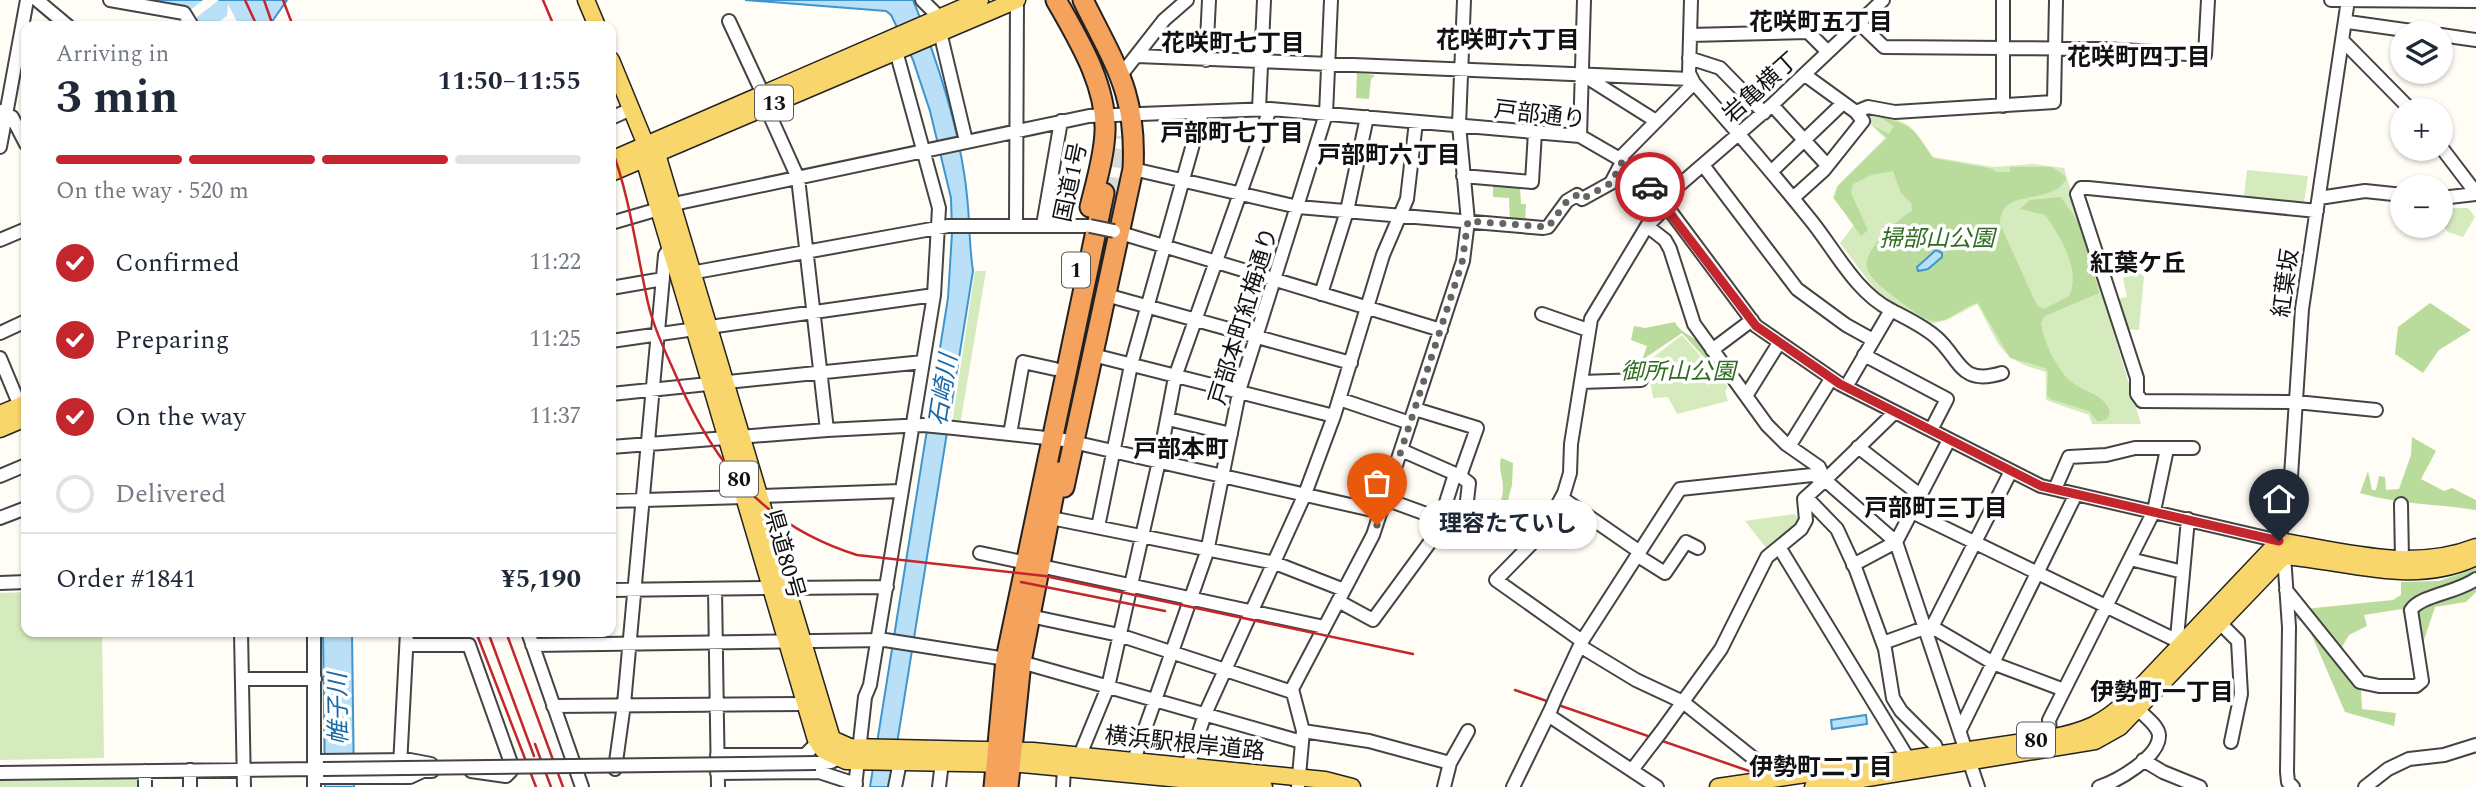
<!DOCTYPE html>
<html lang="en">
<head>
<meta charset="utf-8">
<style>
	body { margin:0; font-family:Spectral,"Noto Sans JP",serif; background:#f6f6f7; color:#1f2937; height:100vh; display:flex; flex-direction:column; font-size:26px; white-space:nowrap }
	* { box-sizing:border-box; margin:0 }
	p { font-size:23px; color:#747a83 }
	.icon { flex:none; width:38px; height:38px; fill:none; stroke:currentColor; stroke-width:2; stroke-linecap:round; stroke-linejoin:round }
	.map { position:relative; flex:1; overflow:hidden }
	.panel { position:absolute; left:21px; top:21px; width:595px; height:616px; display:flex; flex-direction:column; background:#fff; border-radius:14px; box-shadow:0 2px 5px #0004 }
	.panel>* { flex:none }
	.controls { position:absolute; left:2390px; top:21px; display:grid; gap:14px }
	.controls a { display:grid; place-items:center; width:63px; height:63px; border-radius:50%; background:#fff; box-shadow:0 2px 5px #0004; font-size:35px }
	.pin { position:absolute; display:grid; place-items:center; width:60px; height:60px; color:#fff; margin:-72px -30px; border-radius:50% 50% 50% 0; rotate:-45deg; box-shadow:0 0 7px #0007 }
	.pin .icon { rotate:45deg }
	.courier { position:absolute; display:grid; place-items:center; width:70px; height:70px; margin:-35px; border:5px solid #c4262e; border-radius:50%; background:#fff; color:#222; box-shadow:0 2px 9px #0007 }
	.bubble { position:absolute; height:49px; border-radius:24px; background:#fff; box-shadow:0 2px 5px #0004; font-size:23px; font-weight:700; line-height:49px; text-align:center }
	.head em { font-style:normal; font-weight:700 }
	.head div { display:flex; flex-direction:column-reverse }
	.head { display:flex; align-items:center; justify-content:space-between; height:119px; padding:0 35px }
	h1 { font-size:46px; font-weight:700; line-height:52px }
	.bar { display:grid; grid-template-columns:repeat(4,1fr); gap:10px 7px; align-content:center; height:84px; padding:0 35px }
	.bar i { height:9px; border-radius:5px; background:#e0e1e3 }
	.bar .on { background:#c4262e }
	.bar p { grid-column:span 4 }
	.line { display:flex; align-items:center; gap:18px; padding:0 35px; border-top:2px solid #e0e1e3 }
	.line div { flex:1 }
	ol { padding:0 35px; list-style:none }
	li { display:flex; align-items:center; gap:21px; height:77px }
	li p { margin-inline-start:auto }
	li .icon { padding:7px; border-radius:50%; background:#c4262e; color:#fff; stroke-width:4 }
	li:last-child { color:#747a83 }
	li i { width:38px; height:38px; border:4px solid #e0e1e3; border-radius:50% }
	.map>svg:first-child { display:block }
	.green { fill:#d5ebbd }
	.forest { fill:#b9dc9c }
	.water { fill:#b9e0f7; stroke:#3f96cf; stroke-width:2 }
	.pier { fill:#fffdf5 }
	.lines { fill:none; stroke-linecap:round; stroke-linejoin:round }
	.highway-tunnel { stroke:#dbdad3; stroke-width:19; stroke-dasharray:19 10; stroke-linecap:butt }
	.minor-casing { stroke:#444; stroke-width:16 }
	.major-casing { stroke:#222; stroke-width:19 }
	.highway-casing { stroke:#222; stroke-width:23 }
	.minor { stroke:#fff; stroke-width:12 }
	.major { stroke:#f9d66b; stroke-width:16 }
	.highway { stroke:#f5a25d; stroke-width:19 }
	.rail { stroke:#c4262e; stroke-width:2.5 }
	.minor-bridge-casing { stroke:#444; stroke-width:16; stroke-linecap:butt }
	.minor-bridge { stroke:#fff; stroke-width:12 }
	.done { stroke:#646461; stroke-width:7; stroke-dasharray:0 12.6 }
	.route { stroke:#c4262e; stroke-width:9 }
	.labels { text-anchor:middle; stroke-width:7; stroke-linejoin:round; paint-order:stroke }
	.shield { fill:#fff; stroke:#585858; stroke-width:2 }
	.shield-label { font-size:21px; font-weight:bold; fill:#111 }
	.street-label { font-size:23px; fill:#111; stroke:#fff }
	.park-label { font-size:23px; font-style:italic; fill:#2f6b1f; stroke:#fff }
	.neighbourhood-label { font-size:24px; font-weight:bold; fill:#111; stroke:#fff }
	.water-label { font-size:24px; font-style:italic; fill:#1768a6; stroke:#fff }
</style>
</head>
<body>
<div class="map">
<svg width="2476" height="787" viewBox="0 0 2476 787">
	<rect width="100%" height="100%" fill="#fffdf5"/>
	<!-- green -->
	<path class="green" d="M1868,112c43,12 40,7 65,45l60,10 40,-3 31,4 77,256h-49l-3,-9 -43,-15v-28c-49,-13 -45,-26 -69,-68l-30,16 -17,4 -51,-29 -39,-52 14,-18 -21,-27 4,-12 48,-48 -19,-18z
		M2247,170l61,6 -4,26 -60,-6z
		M2452,208h16l7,9 -12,20 -15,-5 -5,-6 2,-10 8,-1z
		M975,271h11l-26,154 -8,-1z
		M2138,271l6,6 -5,53 -14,-1 -13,-41 6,11 9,-2 -4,-19 6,-2 1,-4z
		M1682,335l46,52 -3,4 3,10 -51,13 -9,-17 -15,1 -6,-36z
		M1794,514l5,4 -4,11 -28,20 -22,-28z
		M26,592v40h76l2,126 -104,2v-167z
		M142,778l1,9h-143v-6z"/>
	<!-- forest -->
	<path class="forest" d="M1357,73l18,2 -4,4 -2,20 -13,-1z
		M1878,116c36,10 34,11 55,42l60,11 3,3h14v-5h42l13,9 1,4c-4,4 -7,9 -13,11 -19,10 -53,2 -53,33l33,73 5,9 6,3 25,-13c13,-25 -10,-62 -24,-81l-25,-6 10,-9 31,-3 20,29 18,67 -54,23 -4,7c2,17 15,44 27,56 12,13 38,14 42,34l-3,6 -9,3 -9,-11 -39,-12 -3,-4 1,-23 -3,-4 -35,-10 -32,-55c-15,3 -27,19 -44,18 -11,-1 -28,-15 -37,-22 -10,-8 -26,-18 -30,-31 -5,-17 31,-50 45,-57l-1,-8 -10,-10 -8,-22 -22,4 -18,9 -2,9 17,37 -7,6 -27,-38 4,-12 49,-48 -14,-12 16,8 5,-8z
		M1493,184l27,2 1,18h5l-1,21 -15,-2 -1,-25 -16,-1z
		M2430,303l41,27 -32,20 -16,23 -28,-19 3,-27z
		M1675,322c4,9 15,13 24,20 18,16 30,37 43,57l-60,-66 -40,27 5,-14 -16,-6 3,-14 11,2z
		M2412,437l24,14 -15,28 23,12 8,-3 24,12v10c-39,-6 -79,-6 -116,-17l8,-22 4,19h4l3,-14 6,1 1,13 13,-1 12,-34z
		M1501,458l12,5 -1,22 -11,42 -10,-5c5,-11 12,-21 12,-34 0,-11 -5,-19 -2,-30z
		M2476,568v24l-10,10 -31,5 -12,36 -13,2 -8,-36 -38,6 3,11 -18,9 -15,25 14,19 13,10 1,20 34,4 -2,13 -49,-14 -38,-88 -10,-5 -2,-9 98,-10 8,-5v-13l38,-1z"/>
	<!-- water -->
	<path class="water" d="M142,0h145l-18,26h-70l-4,-8z
		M745,0h168c24,58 48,134 54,196 3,26 2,50 6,75l-83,516h-20l78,-489 4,-65 -1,-35 -21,-87 -17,-51 -22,-45 -5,-4z
		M1936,250l6,3v4l-14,12 -10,2 -1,-4z
		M323,632h29l2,155h-29z
		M1866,715l1,9 -35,5 -1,-9z"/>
	<!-- pier -->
	<path class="pier" d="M203,0h16l-26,20 -5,-8z
		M228,4l11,22h-27l15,-10z"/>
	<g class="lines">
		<!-- highway-tunnel -->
		<path class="highway-tunnel" d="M1116,197l10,-60"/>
		<!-- minor casing -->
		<g class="minor-casing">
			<path id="minor" d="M37,0l31,26
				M110,0l74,13 8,13
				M922,0l18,18
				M1691,0l-2,73 5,10
				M2331,0l145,1
				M729,21l34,73
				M1859,23l25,24 220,2 101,6 3,-55
				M2345,25l3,-3 78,11
				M940,32l26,109
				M1690,35l118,-3 20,20
				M2441,35l35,5
				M2342,40l69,70
				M1137,56l553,23
				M1689,58l31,10 44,45
				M1206,60l3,-60
				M1121,75l43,-55 23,-20
				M1583,75l73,46
				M1772,105l55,60
				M2003,106v-106
				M766,107l32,71 29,252
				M1259,109l5,-109
				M0,111l12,6 14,27
				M1856,112l12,-5 27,5 159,-10 2,-102
				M611,118l20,-9
				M1580,136l4,-136
				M0,147l27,-147
				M2441,147l35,46
				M1619,159l75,-76c39,44 78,89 115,135 25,30 46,74 82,92l-45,77
				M1703,165l94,124 49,36 27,15
				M1133,169l165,38 245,21 5,-1 19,-26 10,-6 5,4 29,-16 11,-21
				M1771,172l71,-68
				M1463,176l69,6 3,-50
				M1793,198l31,-28 39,-49 -7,-9 -51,-37
				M2319,198l46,-7 38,4
				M2441,198l35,-4
				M1662,200l110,-95 111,-105
				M2317,211l-229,-23h-7l-4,6 60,184v16l5,7 154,1 80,8
				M611,223l72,-21 406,-86 181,-7 310,27 38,22 44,42 94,126 84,58 201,102 238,55
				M1016,225l1,-225
				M1043,225l18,-104
				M1647,226l18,14 5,9 24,75 73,101 19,19 33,23 6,13
				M1114,231l327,99
				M0,240l26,-11
				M685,274l263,-48h142
				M611,288l52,-9
				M1321,294l26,-83 20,-94
				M1106,295l245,68
				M1891,310c15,8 33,16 46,28 24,22 23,48 65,35
				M1542,314l46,16
				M0,333l26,-12
				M611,341l323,-46
				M1712,350l40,-30
				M1093,355l241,61
				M1864,355l83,44 -16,31
				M0,358l20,48
				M1581,382l60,-2
				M611,394l312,-32
				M1746,396l33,-53
				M1339,399l71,24
				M1415,409l62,19 -17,48
				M1168,419l63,15
				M1010,434l13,-72 32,7
				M1949,440l-53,102 82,245
				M1790,445l41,-66
				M611,447l216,-17 96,-5 31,3 110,12 317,72
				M1858,447l62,48
				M1401,450l59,26 9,7 -5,44
				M0,476l26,-11
				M2055,489l14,-32 37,-2 29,-7h58
				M759,496l142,-5
				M1806,497l31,32 19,41 29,79 8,49 8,13 34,34 4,10
				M1562,498l78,54
				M1385,499l55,20
				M611,501l133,-4
				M2401,504l1,56
				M1912,512l276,134
				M0,518l26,-10
				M1051,518l224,45 69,27
				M1098,527l33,-162 71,-253
				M1779,547l130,213
				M980,553l344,74
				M1638,556l27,17 21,-31 12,6
				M2130,559l53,13
				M1853,565l43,-23 -71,-62 70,-68
				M0,583l26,-1
				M786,588l101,-1
				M715,589l3,198
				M611,590l160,-2
				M2286,590l74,92 19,4h37l6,-5 -11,-71c10,-15 46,-17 65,-31
				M1338,601l35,19 63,-86 19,-60
				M1030,616l89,19 173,57
				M2220,623l18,18 3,53 -10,48
				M1932,627l63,37 69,26
				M241,632l3,155
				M528,632l54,155
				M1929,633l82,-162
				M2177,638l11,-119
				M1582,641l-86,-61 47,-48 21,-39 6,-20 1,-29 20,-125 56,-93 20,-20
				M1883,643l44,-16
				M407,645h62l42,118v8l-5,5 -35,-5
				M532,645l353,-5 121,19
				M1580,646l56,34 47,22 94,75
				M1021,662l281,80
				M242,679h73
				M1556,697l26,-56 98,-152 132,-14 13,5
				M553,706l252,-2
				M1548,715l109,72
				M1960,730l116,-236
				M1303,731l66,10 81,22 18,-32
				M1661,732l60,-83 46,-92 34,-28 5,-9 -2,-21 21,-19
				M2051,744l-2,-24 105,-209 13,-62
				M717,755h88l12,-12
				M1080,755l28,-68 51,-226 16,-84 95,-268
				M1134,760l73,-208 33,-164 86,-274 5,-114
				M2143,760l20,12 37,15
				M816,763l15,-1 14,-7
				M400,766l7,-134
				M1188,766l17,-52 100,-220 29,-78 49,-161 24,-56 9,-77
				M313,769l5,8h92l13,-6h9
				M313,769l7,-8 90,-1 21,4
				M615,769l9,-65 41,-449 5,-8
				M190,770v17
				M1632,770l19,-25
				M145,771v16
				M0,773l318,-4
				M717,773l102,-1 37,12
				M314,787v-155
				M855,787l10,-90 5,-12 64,-390 5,-87 -43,-157
				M895,787l5,-25
				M939,787l3,-25
				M1063,787l1,-20
				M1298,787l5,-56 -11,-42 81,-154 90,-274 5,-40 -9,-96 5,-125
				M1444,787l6,-24
				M1513,787l38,-78
				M2099,787c18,-6 61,-30 60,-52 -1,-10 -15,-19 -21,-26
				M2293,787l-5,-5 -1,-10 2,-145 -5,-71 -5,-15 12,-65 11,-167 46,-309
				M2365,787l23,-18 21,-10 35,-4 32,-10"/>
		</g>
		<!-- major casing -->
		<g class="major-casing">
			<path id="major" d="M586,0l11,26
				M611,60l35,85 11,9 175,585 18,8 183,4 292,29 27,7
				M646,145l-2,14 172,581 7,10 23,11 176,3 242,23
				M611,160l369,-160
				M611,173l406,-173
				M0,414l26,-11
				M0,429l26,-11
				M1718,787l332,-49c36,-7 53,-14 80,-40l149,-157c66,11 133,31 197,6
				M1813,787l282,-46 25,-14 164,-171c64,5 129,31 192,1"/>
		</g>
		<!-- highway casing -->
		<g class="highway-casing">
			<path id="highway" d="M1056,0c22,39 51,85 49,132 -1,25 -9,51 -15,75
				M1064,487l69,-318c4,-76 -18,-104 -50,-169
				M994,787l12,-128 98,-466
				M1008,787l13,-125 37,-190"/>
		</g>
		<!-- minor -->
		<use href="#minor" class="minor"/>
		<!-- major -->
		<use href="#major" class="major"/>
		<!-- highway -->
		<use href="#highway" class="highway"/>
		<!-- rail -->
		<path class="rail" d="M245,0l12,26
			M264,0l9,26
			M283,0l10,26
			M543,0l11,26
			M611,147c19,50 25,103 37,156 6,26 18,50 29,75 38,87 85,147 180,177l188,21 368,78
			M1021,582l144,29
			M476,632l60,155
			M488,632l46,124
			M506,632l57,155
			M1515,690l234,81
			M535,744l16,43"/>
		<!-- minor-bridge casing -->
		<g class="minor-bridge-casing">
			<path id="minor-bridge" d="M1090,226l24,5
				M1551,709l5,-12
				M1651,745l10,-13
				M323,769l493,-6"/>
		</g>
		<!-- minor-bridge -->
		<use href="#minor-bridge" class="minor-bridge"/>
	</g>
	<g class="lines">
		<!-- done -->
		<path class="done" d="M1377,525l85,-262 6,-42 80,6 19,-26 10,-6 5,4 29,-16 11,-21 28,25"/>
		<!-- route -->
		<path class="route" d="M1650,187l106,139 84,58 201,102 238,55"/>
	</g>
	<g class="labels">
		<!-- shield labels -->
		<g class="shield">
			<rect x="755" y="85.5" width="38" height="35" rx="5"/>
			<rect x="1062" y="252.5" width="28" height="35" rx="5"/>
			<rect x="720" y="461.5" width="38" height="35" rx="5"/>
			<rect x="2017" y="722.5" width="38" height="35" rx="5"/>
		</g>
		<g class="shield-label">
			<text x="774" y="110">13</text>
			<text x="1076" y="277">1</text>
			<text x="739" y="486">80</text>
			<text x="2036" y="747">80</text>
		</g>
		<!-- street labels -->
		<g class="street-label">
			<text transform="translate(1760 87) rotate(-42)" y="8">岩亀横丁</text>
			<text transform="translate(1540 114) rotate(7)" y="8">戸部通り</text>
			<text transform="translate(1070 182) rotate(-78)" y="8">国道1号</text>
			<text transform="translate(2285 283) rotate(-82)" y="8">紅葉坂</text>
			<text transform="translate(1243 316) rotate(-73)" y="8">戸部本町紅梅通り</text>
			<text transform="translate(785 554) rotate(74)" y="8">県道80号</text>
			<text transform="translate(1185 743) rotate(6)" y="8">横浜駅根岸道路</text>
		</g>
		<!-- park labels -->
		<g class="park-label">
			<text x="1937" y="246">掃部山公園</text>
			<text x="1678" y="379">御所山公園</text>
		</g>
		<!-- neighbourhood labels -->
		<g class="neighbourhood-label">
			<text x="1821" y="30">花咲町五丁目</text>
			<text x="1508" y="48">花咲町六丁目</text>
			<text x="1233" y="51">花咲町七丁目</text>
			<text x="2139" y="65">花咲町四丁目</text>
			<text x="1232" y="141">戸部町七丁目</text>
			<text x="1389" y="163">戸部町六丁目</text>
			<text x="2138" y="271">紅葉ケ丘</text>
			<text x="1181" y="457">戸部本町</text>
			<text x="1936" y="516">戸部町三丁目</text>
			<text x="2162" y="700">伊勢町一丁目</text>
			<text x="1821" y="775">伊勢町二丁目</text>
		</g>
		<!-- water labels -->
		<g class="water-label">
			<text transform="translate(943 390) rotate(-81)" y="8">石崎川</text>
			<text transform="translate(338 709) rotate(-91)" y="8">帷子川</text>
		</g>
	</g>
</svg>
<div class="controls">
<a><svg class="icon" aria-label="layers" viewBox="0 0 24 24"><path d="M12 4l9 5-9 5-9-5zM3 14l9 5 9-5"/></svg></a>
<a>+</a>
<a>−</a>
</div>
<div class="pin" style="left:1377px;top:525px;background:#ea580c"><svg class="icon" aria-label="bag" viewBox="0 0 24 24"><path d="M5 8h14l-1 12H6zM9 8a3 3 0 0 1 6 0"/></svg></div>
<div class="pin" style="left:2279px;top:541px;background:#1f2937"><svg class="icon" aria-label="home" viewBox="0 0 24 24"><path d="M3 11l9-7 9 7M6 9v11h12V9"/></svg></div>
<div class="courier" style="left:1650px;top:187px"><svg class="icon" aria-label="car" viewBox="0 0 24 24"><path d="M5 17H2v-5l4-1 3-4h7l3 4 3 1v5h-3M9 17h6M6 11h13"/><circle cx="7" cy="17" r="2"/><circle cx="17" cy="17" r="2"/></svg></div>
<div class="bubble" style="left:1419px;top:500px;width:178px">理容たていし</div>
<section class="panel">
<div class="head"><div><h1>3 min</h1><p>Arriving in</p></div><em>11:50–11:55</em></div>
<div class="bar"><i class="on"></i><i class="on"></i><i class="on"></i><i></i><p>On the way · 520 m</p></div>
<ol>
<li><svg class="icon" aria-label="check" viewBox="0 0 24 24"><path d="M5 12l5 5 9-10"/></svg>Confirmed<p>11:22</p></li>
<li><svg class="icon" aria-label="check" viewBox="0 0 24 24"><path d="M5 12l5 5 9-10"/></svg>Preparing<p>11:25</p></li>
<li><svg class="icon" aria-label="check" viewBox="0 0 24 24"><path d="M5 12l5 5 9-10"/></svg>On the way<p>11:37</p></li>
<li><i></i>Delivered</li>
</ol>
<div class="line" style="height:91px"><div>Order #1841</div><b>¥5,190</b></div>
</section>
</div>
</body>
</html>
